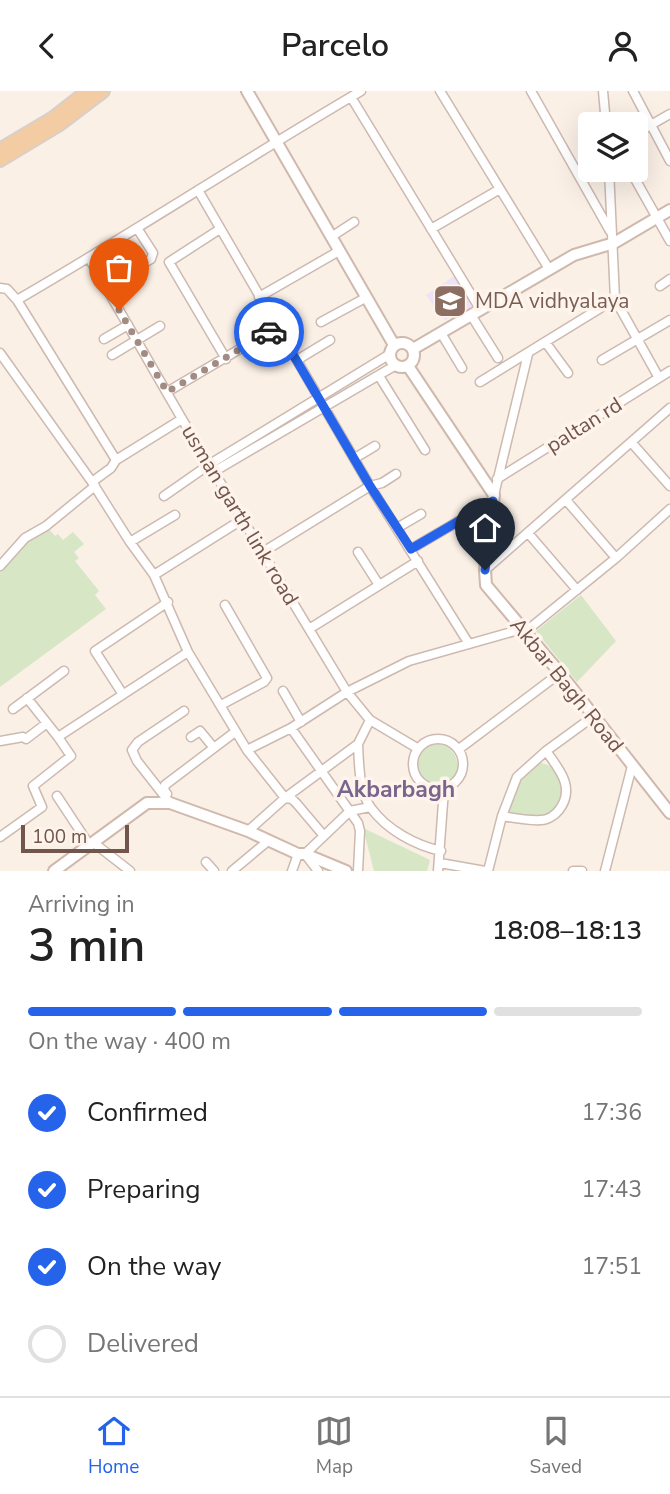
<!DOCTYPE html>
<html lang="en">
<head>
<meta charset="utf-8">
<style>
	body { margin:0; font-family:"Nunito Sans",sans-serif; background:#f6f6f6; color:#222; height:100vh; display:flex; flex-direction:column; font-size:26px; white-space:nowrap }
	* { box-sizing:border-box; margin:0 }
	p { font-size:23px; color:#767676 }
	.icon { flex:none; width:38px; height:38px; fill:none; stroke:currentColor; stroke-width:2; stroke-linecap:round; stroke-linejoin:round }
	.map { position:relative; height:780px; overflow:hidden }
	.drawer { display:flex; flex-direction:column; background:#fff; flex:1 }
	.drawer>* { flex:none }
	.fabs { position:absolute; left:578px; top:21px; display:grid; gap:14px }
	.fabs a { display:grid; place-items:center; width:70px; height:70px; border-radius:7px; background:#fff; box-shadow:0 7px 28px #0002; font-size:35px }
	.scale { position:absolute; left:21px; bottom:18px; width:108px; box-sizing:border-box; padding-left:7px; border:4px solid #72554d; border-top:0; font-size:19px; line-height:24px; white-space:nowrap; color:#72554d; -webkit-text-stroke:5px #fef4ec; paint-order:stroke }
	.pin { position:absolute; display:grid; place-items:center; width:60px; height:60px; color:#fff; margin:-72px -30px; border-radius:50% 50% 50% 0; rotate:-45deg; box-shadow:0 0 7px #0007 }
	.pin .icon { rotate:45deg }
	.courier { position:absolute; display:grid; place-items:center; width:70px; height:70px; margin:-35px; border:5px solid #2563eb; border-radius:50%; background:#fff; color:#222; box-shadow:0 2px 9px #0007 }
	.summary em { font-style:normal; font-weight:600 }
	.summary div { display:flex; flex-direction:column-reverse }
	.summary { display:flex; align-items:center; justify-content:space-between; height:119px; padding:0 28px }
	h1 { font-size:46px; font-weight:600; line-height:52px }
	.bar { display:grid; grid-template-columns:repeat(4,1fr); gap:10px 7px; align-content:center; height:84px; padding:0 28px }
	.bar i { height:9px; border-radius:5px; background:#e0e0e0 }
	.bar .selected { background:#2563eb }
	.bar p { grid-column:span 4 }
	ol { padding:0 28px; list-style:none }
	li { display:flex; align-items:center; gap:21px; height:77px }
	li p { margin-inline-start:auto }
	li .icon { padding:7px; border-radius:50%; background:#2563eb; color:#fff; stroke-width:4 }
	li:last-child { color:#767676 }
	li i { width:38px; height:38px; border:4px solid #e0e0e0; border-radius:50% }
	header { display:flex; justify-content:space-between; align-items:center; height:91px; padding:0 28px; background:#fff; font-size:32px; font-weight:600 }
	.dock { display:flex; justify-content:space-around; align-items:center; height:98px; border-top:2px solid #e0e0e0; background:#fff; font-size:19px; color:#767676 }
	.dock a { display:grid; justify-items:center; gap:4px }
	.dock .selected { color:#2563eb }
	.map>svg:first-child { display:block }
	.education { fill:#ede2f7 }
	.green { fill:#d7e7c5 }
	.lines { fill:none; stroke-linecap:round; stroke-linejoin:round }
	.street-casing { stroke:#cdb9b0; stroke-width:11 }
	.secondary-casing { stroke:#d0b8ad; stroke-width:14 }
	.primary-casing { stroke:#d8cfcd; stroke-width:16 }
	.street { stroke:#fff; stroke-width:8 }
	.secondary { stroke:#fff; stroke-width:10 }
	.primary { stroke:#f4cca3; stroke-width:12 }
	.done { stroke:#a28b83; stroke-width:7; stroke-dasharray:0 12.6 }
	.route { stroke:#2563eb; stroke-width:9 }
	.labels { text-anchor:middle; stroke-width:7; stroke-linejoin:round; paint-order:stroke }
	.education-label { font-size:21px; fill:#785e54; stroke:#fef4ec; text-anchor:start }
	.street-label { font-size:21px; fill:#72554d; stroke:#fef4ec }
	.neighbourhood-label { font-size:23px; font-weight:bold; fill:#7a658d; stroke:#fef4ec }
</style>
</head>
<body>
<header><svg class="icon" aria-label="back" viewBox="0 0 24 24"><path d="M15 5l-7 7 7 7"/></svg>Parcelo<svg class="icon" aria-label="person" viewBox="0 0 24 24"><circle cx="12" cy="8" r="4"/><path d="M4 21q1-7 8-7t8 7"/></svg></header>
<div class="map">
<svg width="670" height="780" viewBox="0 0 670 780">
	<rect width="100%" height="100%" fill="#faf0e6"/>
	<!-- education -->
	<path class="education" d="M456,184l16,31 -27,14 -19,-25z"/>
	<!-- green -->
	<path class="green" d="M49,438l6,7 3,-2 5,6 10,-8 11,12 -10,8 5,6 -4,3 24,30 -4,4 11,14 -106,78v-117l33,-36z
		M581,504l35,46 -39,41 -41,-51z
		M433,652c20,2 27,14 24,34l-15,10 -16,-4c-13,-18 -14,-29 7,-40z
		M537,671c35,7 28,28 16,53h-48l13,-37z
		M363,737l67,32 -3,11h-53z"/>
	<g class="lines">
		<!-- street casing -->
		<g class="street-casing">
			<path id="street" d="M440,0l109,178
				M531,0l79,140
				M603,0l3,33
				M633,0l37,70
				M351,6l129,212
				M635,43l35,-20
				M609,79l6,129 44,79
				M630,79l40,71
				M198,99l172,296 99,158
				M220,138l-51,33 57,97
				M431,138l69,-40
				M331,146l23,-15
				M89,167l93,161 165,273 23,28 47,28
				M103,182l8,9 40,-23 2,-6 -16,-25
				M660,195l10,-7
				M0,197l7,1 10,11
				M259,206l80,-46
				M471,224l27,43
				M321,231l46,-25
				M441,242l21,35
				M104,248l24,-14
				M546,252l22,30
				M0,262l92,129 38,60 24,33 34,77 59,98 38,48 7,1 5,5 27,32
				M112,264l48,-29
				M297,269l33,-20
				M602,269l68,-40
				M379,285l46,74
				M480,291l135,-83
				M167,301l110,-65
				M631,351l39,44
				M355,367l20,-12
				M116,369l-99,-160c116,-67 228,-141 344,-209
				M215,380l181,-106
				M497,388l173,-108
				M92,391l19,-14 5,-8 66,-41
				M494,404l34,-141
				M164,405l46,-32 180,-110
				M566,409l50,58
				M397,437l24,-14
				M528,442l49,57
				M130,451l45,-27
				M411,458l82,-48
				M263,461l107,-66 12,-3 14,-9
				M358,461l21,33
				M0,475l25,-28 21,-12 49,-40
				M485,479l185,-162
				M154,484l89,-56
				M309,538l109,-68
				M525,541l91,-74 54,-49
				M283,600l18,31
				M122,602l-27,-42 73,-49
				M27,607l31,39
				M221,614l43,-23 3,-4 -42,-73
				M13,618l51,-38
				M291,637l67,95 2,8 -2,40
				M191,646l9,-6 14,17
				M413 673a25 25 0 1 1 50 0a25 25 0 1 1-50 0Z
				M0,650l23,-4 3,2 21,-16
				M358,653c1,20 1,48 13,64 16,22 44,37 70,43
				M459,658l101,-76
				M247,659l44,-22 56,-36 62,-31 113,-32
				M167,703l-3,-4 1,-5 70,-53
				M57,705l33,50
				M170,712l-33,-42 -5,-11 6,-8 46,-31
				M502,725c12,2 27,5 39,4 7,0 14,-5 18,-10 17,-22 0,-41 -13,-59
				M248,740l37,-33 73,-54 12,-24
				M0,746l42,-30 -9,-21 38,-30 -13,-19 130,-85
				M94,752l36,28
				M206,771l8,9
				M440,772l45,8
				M232,780l36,-30
				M292,780l6,-17
				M318,780l-13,-17 45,-43 20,-4
				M438,780l6,-82
				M488,780l14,-55 15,-39 29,-26 48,-35
				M573,780h9
				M605,780l27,-105"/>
		</g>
		<!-- secondary casing -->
		<g class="secondary-casing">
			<path id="secondary" d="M247,0l147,254
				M390 264a12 12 0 1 1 24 0a12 12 0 1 1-24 0Z
				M413,258l161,-94 40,-12 56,-33
				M408,275l86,129 -9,75 1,15 74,88 110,140
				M54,780l93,-68h23l78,28 50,23h7l41,17"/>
		</g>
		<!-- primary casing -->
		<g class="primary-casing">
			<path id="primary" d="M3,57l49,-29 36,-28
				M0,69l58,-35 45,-34"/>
		</g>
		<!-- street -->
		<use href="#street" class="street"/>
		<!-- secondary -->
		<use href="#secondary" class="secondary"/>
		<!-- primary -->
		<use href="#primary" class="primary"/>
	</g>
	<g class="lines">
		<!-- done -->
		<path class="done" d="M119,219l48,82 102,-60"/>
		<!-- route -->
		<path class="route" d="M269,241l8,-5 93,159 41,63 82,-48 -8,69"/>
	</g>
	<!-- icons -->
	<defs>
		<g id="school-square" transform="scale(1.75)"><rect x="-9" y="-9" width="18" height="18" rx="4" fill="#8d6e63" stroke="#fef4ec"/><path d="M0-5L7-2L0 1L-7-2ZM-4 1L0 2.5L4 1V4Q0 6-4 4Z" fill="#fff"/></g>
	</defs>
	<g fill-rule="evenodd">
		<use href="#school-square" x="450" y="210"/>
	</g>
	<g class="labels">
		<!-- education labels -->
		<g class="education-label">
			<text x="475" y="217">MDA vidhyalaya</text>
		</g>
		<!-- street labels -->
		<g class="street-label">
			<text transform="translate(584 334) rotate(-32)" y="7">paltan rd</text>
			<text transform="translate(240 424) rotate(59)" y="7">usman garth link road</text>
			<text transform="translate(567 594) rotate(51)" y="7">Akbar Bagh Road</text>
		</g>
		<!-- neighbourhood labels -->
		<g class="neighbourhood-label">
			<text x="396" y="706">Akbarbagh</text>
		</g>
	</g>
</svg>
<div class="fabs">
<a><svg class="icon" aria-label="layers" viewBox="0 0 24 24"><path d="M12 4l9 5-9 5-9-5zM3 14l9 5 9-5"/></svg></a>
</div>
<div class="scale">100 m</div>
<div class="pin" style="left:119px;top:219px;background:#ea580c"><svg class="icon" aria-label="bag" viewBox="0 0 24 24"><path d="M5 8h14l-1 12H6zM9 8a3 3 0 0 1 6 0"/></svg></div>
<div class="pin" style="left:485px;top:479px;background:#1f2937"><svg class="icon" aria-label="home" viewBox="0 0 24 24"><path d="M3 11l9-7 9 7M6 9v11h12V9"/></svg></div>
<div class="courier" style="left:269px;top:241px"><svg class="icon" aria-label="car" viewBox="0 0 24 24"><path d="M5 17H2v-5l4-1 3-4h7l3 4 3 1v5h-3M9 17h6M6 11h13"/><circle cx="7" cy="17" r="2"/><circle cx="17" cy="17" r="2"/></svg></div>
</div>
<section class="drawer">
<div class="summary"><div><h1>3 min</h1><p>Arriving in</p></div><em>18:08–18:13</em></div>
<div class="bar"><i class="selected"></i><i class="selected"></i><i class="selected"></i><i></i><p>On the way · 400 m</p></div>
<ol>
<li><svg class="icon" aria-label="check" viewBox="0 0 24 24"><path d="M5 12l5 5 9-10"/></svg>Confirmed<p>17:36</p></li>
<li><svg class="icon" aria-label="check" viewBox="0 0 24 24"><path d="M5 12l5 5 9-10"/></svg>Preparing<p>17:43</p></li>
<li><svg class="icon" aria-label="check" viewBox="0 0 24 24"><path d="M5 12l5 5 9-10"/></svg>On the way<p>17:51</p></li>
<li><i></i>Delivered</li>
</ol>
</section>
<nav class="dock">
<a class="selected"><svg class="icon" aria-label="home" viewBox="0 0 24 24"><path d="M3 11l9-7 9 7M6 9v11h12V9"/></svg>Home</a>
<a><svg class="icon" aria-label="map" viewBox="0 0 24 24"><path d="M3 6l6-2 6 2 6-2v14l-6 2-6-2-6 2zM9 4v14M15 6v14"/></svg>Map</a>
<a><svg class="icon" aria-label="saved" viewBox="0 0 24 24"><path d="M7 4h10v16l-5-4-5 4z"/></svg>Saved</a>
</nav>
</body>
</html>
